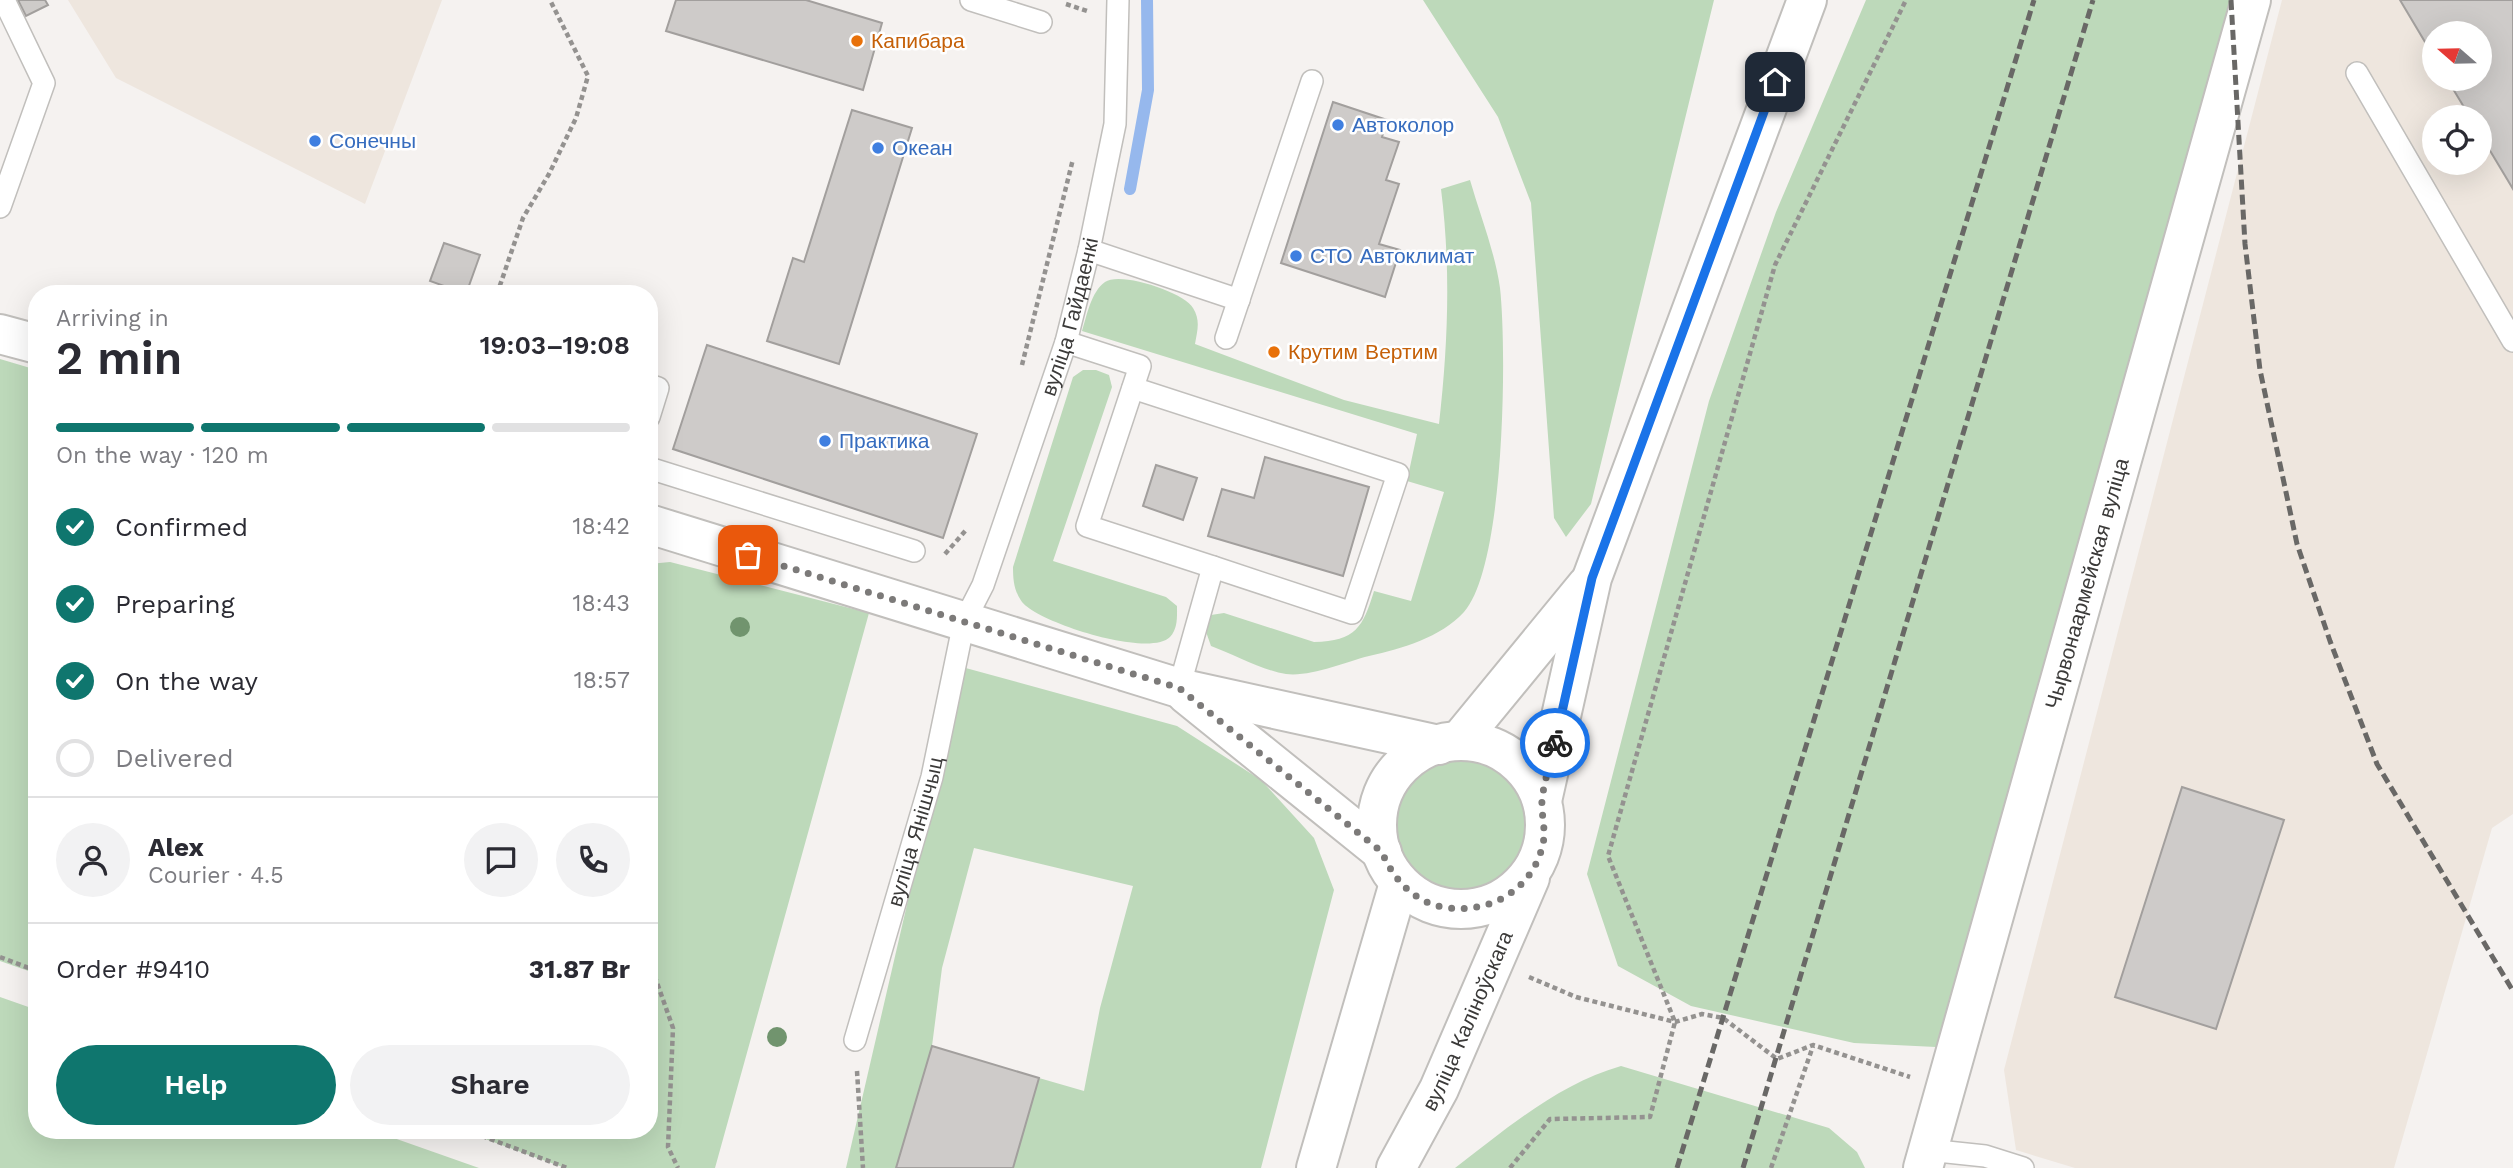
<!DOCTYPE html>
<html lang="en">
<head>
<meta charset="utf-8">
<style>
	body { margin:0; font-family:"Work Sans",sans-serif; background:#f2f2f3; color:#2b2b33; height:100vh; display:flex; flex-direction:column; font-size:26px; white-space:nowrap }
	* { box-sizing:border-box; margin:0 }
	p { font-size:23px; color:#7c7c81 }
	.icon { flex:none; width:38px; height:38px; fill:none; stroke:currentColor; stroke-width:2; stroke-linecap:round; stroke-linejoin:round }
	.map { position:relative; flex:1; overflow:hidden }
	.sheet { position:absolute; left:28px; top:285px; width:630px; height:854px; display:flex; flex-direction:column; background:#fff; border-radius:28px; box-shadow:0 7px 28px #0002 }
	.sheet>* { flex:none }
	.needle { width:46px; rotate:290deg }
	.buttons { position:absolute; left:2422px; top:21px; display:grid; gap:14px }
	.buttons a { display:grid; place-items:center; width:70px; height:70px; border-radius:50%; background:#fff; box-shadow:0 7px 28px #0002; font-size:35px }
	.pin { position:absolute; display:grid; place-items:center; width:60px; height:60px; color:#fff; margin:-30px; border-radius:14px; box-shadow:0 4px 10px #0006 }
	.courier { position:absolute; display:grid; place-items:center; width:70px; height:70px; margin:-35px; border:5px solid #1a73e8; border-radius:50%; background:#fff; color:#222; box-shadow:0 2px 9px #0007 }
	.overview em { font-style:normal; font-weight:600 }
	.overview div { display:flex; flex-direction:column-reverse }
	.overview { display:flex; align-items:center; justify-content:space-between; height:119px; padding:0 28px }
	h1 { font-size:46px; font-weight:600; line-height:52px }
	.bar { display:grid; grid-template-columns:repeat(4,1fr); gap:10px 7px; align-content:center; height:84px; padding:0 28px }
	.bar i { height:9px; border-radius:5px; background:#e1e1e2 }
	.bar .current { background:#0f766e }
	.bar p { grid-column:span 4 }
	.line { display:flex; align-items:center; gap:18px; padding:0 28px; border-top:2px solid #e1e1e2 }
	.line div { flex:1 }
	.round { display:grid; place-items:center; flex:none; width:74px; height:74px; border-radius:37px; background:#f2f2f3 }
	ol { padding:0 28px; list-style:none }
	li { display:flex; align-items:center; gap:21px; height:77px }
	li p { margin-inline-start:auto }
	li .icon { padding:7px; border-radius:50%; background:#0f766e; color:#fff; stroke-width:4 }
	li:last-child { color:#7c7c81 }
	li i { width:38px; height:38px; border:4px solid #e1e1e2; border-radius:50% }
	.action { display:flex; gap:14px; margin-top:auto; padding:14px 28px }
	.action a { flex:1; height:80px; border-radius:42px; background:#0f766e; color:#fff; font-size:28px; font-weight:600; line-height:80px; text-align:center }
	.action a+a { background:#f2f2f3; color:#2b2b33 }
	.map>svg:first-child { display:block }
	.built { fill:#eee6de; fill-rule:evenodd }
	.green { fill:#bdd9ba }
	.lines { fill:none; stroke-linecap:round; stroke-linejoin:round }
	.stream { stroke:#96b8ed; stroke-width:12 }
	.building { fill:#cecbc9; stroke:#a29f9d; stroke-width:2 }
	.service-casing { stroke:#c1bfbc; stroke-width:24 }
	.tertiary-casing { stroke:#c1bfbc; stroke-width:42 }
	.path { stroke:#949290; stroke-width:4.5; stroke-dasharray:5 3.5; stroke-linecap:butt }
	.service { stroke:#fff; stroke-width:21 }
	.tertiary { stroke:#fff; stroke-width:38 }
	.rail { stroke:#696866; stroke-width:5; stroke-dasharray:10 5; stroke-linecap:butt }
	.tree { fill:#71946e }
	.done { stroke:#7c7a79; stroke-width:7; stroke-dasharray:0 12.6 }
	.route { stroke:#1a73e8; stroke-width:9 }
	.food-dot { fill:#e8710a; stroke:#fff; stroke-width:2.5 }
	.shop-dot { fill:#3f7fe0; stroke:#fff; stroke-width:2.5 }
	.labels { text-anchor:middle; stroke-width:5; stroke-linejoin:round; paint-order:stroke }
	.food-label { font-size:21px; fill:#c56008; stroke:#fff; text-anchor:start }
	.shop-label { font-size:21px; fill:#366cbe; stroke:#fff; text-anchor:start }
	.street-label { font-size:21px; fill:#3b3a39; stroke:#fff }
</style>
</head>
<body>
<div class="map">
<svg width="2513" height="1168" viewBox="0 0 2513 1168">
	<rect width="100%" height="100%" fill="#f5f2f0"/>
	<!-- built -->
	<path class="built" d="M68,0h374l-77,204 -249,-126z
		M2282,0h231v814l-21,14 -98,340h-319l-59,-18 -12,-80zM2434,33h46v46h-46zM2434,117h46v46h-46z"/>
	<!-- green -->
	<path class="green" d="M1423,0h291l-123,504 -25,33 -12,-19 -23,-315 -33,-86z
		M1866,0h378l-308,1047 -82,-4 -163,-37 -73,-40 -31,-92 122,-473 67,-189z
		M1470,180c10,35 25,72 30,108 7,63 5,278 -36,324 -24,26 -61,36 -95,44 -24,6 -58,21 -83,18 -22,-3 -53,-20 -75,-28l-6,-17 6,-14 13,-2 90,29c42,-1 49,-15 60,-51l37,10 33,-109 -37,-11 10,-47 -335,-103c5,-16 9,-39 23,-49 15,-11 79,10 88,26 8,13 4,23 2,36l149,56 95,24c9,-79 12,-156 2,-235z
		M0,359l37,11v604l-37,-13z
		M1083,370h13l13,5 3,12 -59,174 113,36 11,9c0,10 1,23 -7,31 -21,21 -131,-14 -148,-35 -8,-11 -9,-22 -9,-35l60,-190z
		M670,562l199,51 -154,555h-150l-102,-37 186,-1v-566z
		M962,667l215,59 84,54 53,58 20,52 -73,278h-248l26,-90 45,13 16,-83 33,-122 -159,-38 -32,120 -10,78 -36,122h-50z
		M1387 826a72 72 0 1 1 144 0a72 72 0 1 1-144 0Z
		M0,997l37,13v120l337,1 105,37h-479z
		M1621,1066l208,62 28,24 8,16h-410c51,-39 103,-84 166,-102z"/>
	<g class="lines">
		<!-- stream -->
		<path class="stream" d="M1130,189l18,-99 -1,-90"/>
	</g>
	<!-- building -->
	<path class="building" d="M18,0h27l3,5 -22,11z
		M676,0h130l76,23 -19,67 -197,-59z
		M2400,0h113v189l-33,-55v-17h-10l-23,-38h33v-46h-46v24z
		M1333,102l54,18 -5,17 17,5 -13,38 13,4 -20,60 21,6 -15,47 -104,-34z
		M852,110l60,18 -73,236 -72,-23 26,-83 11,4z
		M444,243l36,12 -14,39 -36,-13z
		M707,345l270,89 -34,104 -270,-89z
		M1265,457l104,30 -26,89 -135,-40 14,-47 32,9z
		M1156,465l41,13 -14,42 -40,-14z
		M2182,787l102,33 -68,209 -101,-32z
		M932,1046l107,32 -26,90h-117z"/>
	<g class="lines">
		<!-- service casing -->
		<g class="service-casing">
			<g id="service">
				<path d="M971,0l70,22"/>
				<path d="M2357,73l156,268"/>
				<path d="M0,207l44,-124 -40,-83"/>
				<path d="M1089,250l150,50"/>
				<path d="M1226,338l86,-257"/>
				<path d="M1066,342l74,24 -53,160 126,41 -34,121"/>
				<path d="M649,385l9,3 -9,29"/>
				<path d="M1133,388l265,86 -46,139 -139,-46"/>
				<path d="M649,468l265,83"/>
				<path id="s1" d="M855,1040l77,-263 32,-155 19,-37 83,-243 23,-92 26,-126 3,-124"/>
				<path d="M1928,1150l57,6 38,12"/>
			</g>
		</g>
		<!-- tertiary casing -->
		<g class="tertiary-casing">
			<g id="tertiary">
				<path d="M0,334l37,10"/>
				<path d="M649,524l530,164 260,57"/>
				<path d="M1186,694l196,158"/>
				<path d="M1459,741l128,-156"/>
				<circle cx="1461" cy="825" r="84"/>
				<path d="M1542,801l50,-223 215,-578"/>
				<path d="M1316,1168l83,-285"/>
				<path id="s2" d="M1396,1168l43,-79 91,-211"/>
				<path id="s3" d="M1923,1168l328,-1168"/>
			</g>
		</g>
		<!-- path -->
		<path class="path" d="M1066,4l21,7
			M497,294l26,-76 26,-44 27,-56 12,-42 -38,-76
			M1022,365l51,-206
			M945,554l22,-25
			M0,957l37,14
			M649,960l24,68 -5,119 10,21
			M1529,977l47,20 99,25 27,-8 21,4 54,41 36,-14 97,32
			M857,1071l6,97
			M466,1130l101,38
			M1510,1168l40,-49 100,-2 25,-95 -67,-166 167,-591 131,-265
			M1771,1168l42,-122"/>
		<!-- service -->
		<use href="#service" class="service"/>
		<!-- tertiary -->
		<use href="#tertiary" class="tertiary"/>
		<!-- rail -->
		<path class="rail" d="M2231,0l14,244 15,126 37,174 33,97 47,123 136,227
			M1677,1168l357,-1168
			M1743,1168l350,-1168"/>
	</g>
	<!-- trees -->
	<g class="tree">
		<circle cx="740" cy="627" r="10"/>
		<circle cx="777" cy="1037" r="10"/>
	</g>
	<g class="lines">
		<!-- done -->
		<path class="done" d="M748,555l431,133 203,164c11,27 32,50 61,55 44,8 87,-15 99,-59 5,-17 -1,-32 0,-48 2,-19 9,-39 13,-57"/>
		<!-- route -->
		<path class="route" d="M1555,743l37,-165 183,-496"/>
	</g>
	<!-- markers -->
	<g class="food-dot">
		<circle cx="857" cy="41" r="7"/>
		<circle cx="1274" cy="352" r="7"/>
	</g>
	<g class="shop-dot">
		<circle cx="1338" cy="125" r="7"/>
		<circle cx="315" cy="141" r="7"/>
		<circle cx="878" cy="148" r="7"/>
		<circle cx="1296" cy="256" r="7"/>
		<circle cx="825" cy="441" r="7"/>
	</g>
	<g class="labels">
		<!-- food labels -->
		<g class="food-label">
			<text x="871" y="48">Капибара</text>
			<text x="1288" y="359">Крутим Вертим</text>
		</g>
		<!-- shop labels -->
		<g class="shop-label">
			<text x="1352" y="132">Автоколор</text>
			<text x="329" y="148">Сонечны</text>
			<text x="892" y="155">Океан</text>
			<text x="1310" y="263">СТО Автоклимат</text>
			<text x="839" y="448">Практика</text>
		</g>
		<!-- street labels -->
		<g class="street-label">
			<text dy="7" stroke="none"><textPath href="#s1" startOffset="756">вуліца Гайдаенкі</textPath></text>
			<text dy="7" stroke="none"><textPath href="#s3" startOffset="607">Чырвонаармейская вуліца</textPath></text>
			<text dy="7" stroke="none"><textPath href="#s1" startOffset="217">вуліца Янішчыц</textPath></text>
			<text dy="7" stroke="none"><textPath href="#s2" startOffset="164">вуліца Каліноўскага</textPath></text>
		</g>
	</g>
</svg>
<div class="buttons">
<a><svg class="needle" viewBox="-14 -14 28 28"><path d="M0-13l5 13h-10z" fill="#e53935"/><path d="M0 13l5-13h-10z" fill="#7c7c81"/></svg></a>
<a><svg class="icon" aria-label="locate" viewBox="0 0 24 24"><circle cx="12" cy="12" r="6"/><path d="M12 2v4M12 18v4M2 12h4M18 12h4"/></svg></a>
</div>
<div class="pin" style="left:748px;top:555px;background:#ea580c"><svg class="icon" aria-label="bag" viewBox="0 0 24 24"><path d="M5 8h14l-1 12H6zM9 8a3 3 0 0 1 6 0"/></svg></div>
<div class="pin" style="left:1775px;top:82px;background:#1f2937"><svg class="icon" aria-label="home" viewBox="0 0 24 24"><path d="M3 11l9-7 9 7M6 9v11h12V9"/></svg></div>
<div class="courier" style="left:1555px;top:743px"><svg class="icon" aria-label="bike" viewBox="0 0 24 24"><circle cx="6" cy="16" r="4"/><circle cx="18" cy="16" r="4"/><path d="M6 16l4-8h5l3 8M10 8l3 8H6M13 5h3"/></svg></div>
<section class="sheet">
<div class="overview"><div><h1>2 min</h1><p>Arriving in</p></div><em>19:03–19:08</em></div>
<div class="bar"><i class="current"></i><i class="current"></i><i class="current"></i><i></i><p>On the way · 120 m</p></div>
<ol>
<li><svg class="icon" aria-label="check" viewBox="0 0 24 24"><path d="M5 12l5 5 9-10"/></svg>Confirmed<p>18:42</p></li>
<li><svg class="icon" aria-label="check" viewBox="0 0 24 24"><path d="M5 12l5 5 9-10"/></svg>Preparing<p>18:43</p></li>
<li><svg class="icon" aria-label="check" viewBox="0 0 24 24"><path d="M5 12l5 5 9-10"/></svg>On the way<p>18:57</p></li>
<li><i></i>Delivered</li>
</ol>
<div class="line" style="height:126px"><a class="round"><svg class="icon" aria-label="person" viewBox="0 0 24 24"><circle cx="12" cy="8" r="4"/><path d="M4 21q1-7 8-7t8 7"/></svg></a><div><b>Alex</b><p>Courier · 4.5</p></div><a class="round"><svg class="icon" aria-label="chat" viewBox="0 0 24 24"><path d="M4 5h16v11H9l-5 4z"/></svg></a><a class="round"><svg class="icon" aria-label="phone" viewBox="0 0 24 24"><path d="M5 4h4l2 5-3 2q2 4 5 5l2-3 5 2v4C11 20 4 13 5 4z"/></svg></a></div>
<div class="line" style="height:91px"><div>Order #9410</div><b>31.87 Br</b></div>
<div class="action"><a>Help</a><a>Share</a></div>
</section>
</div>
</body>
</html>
